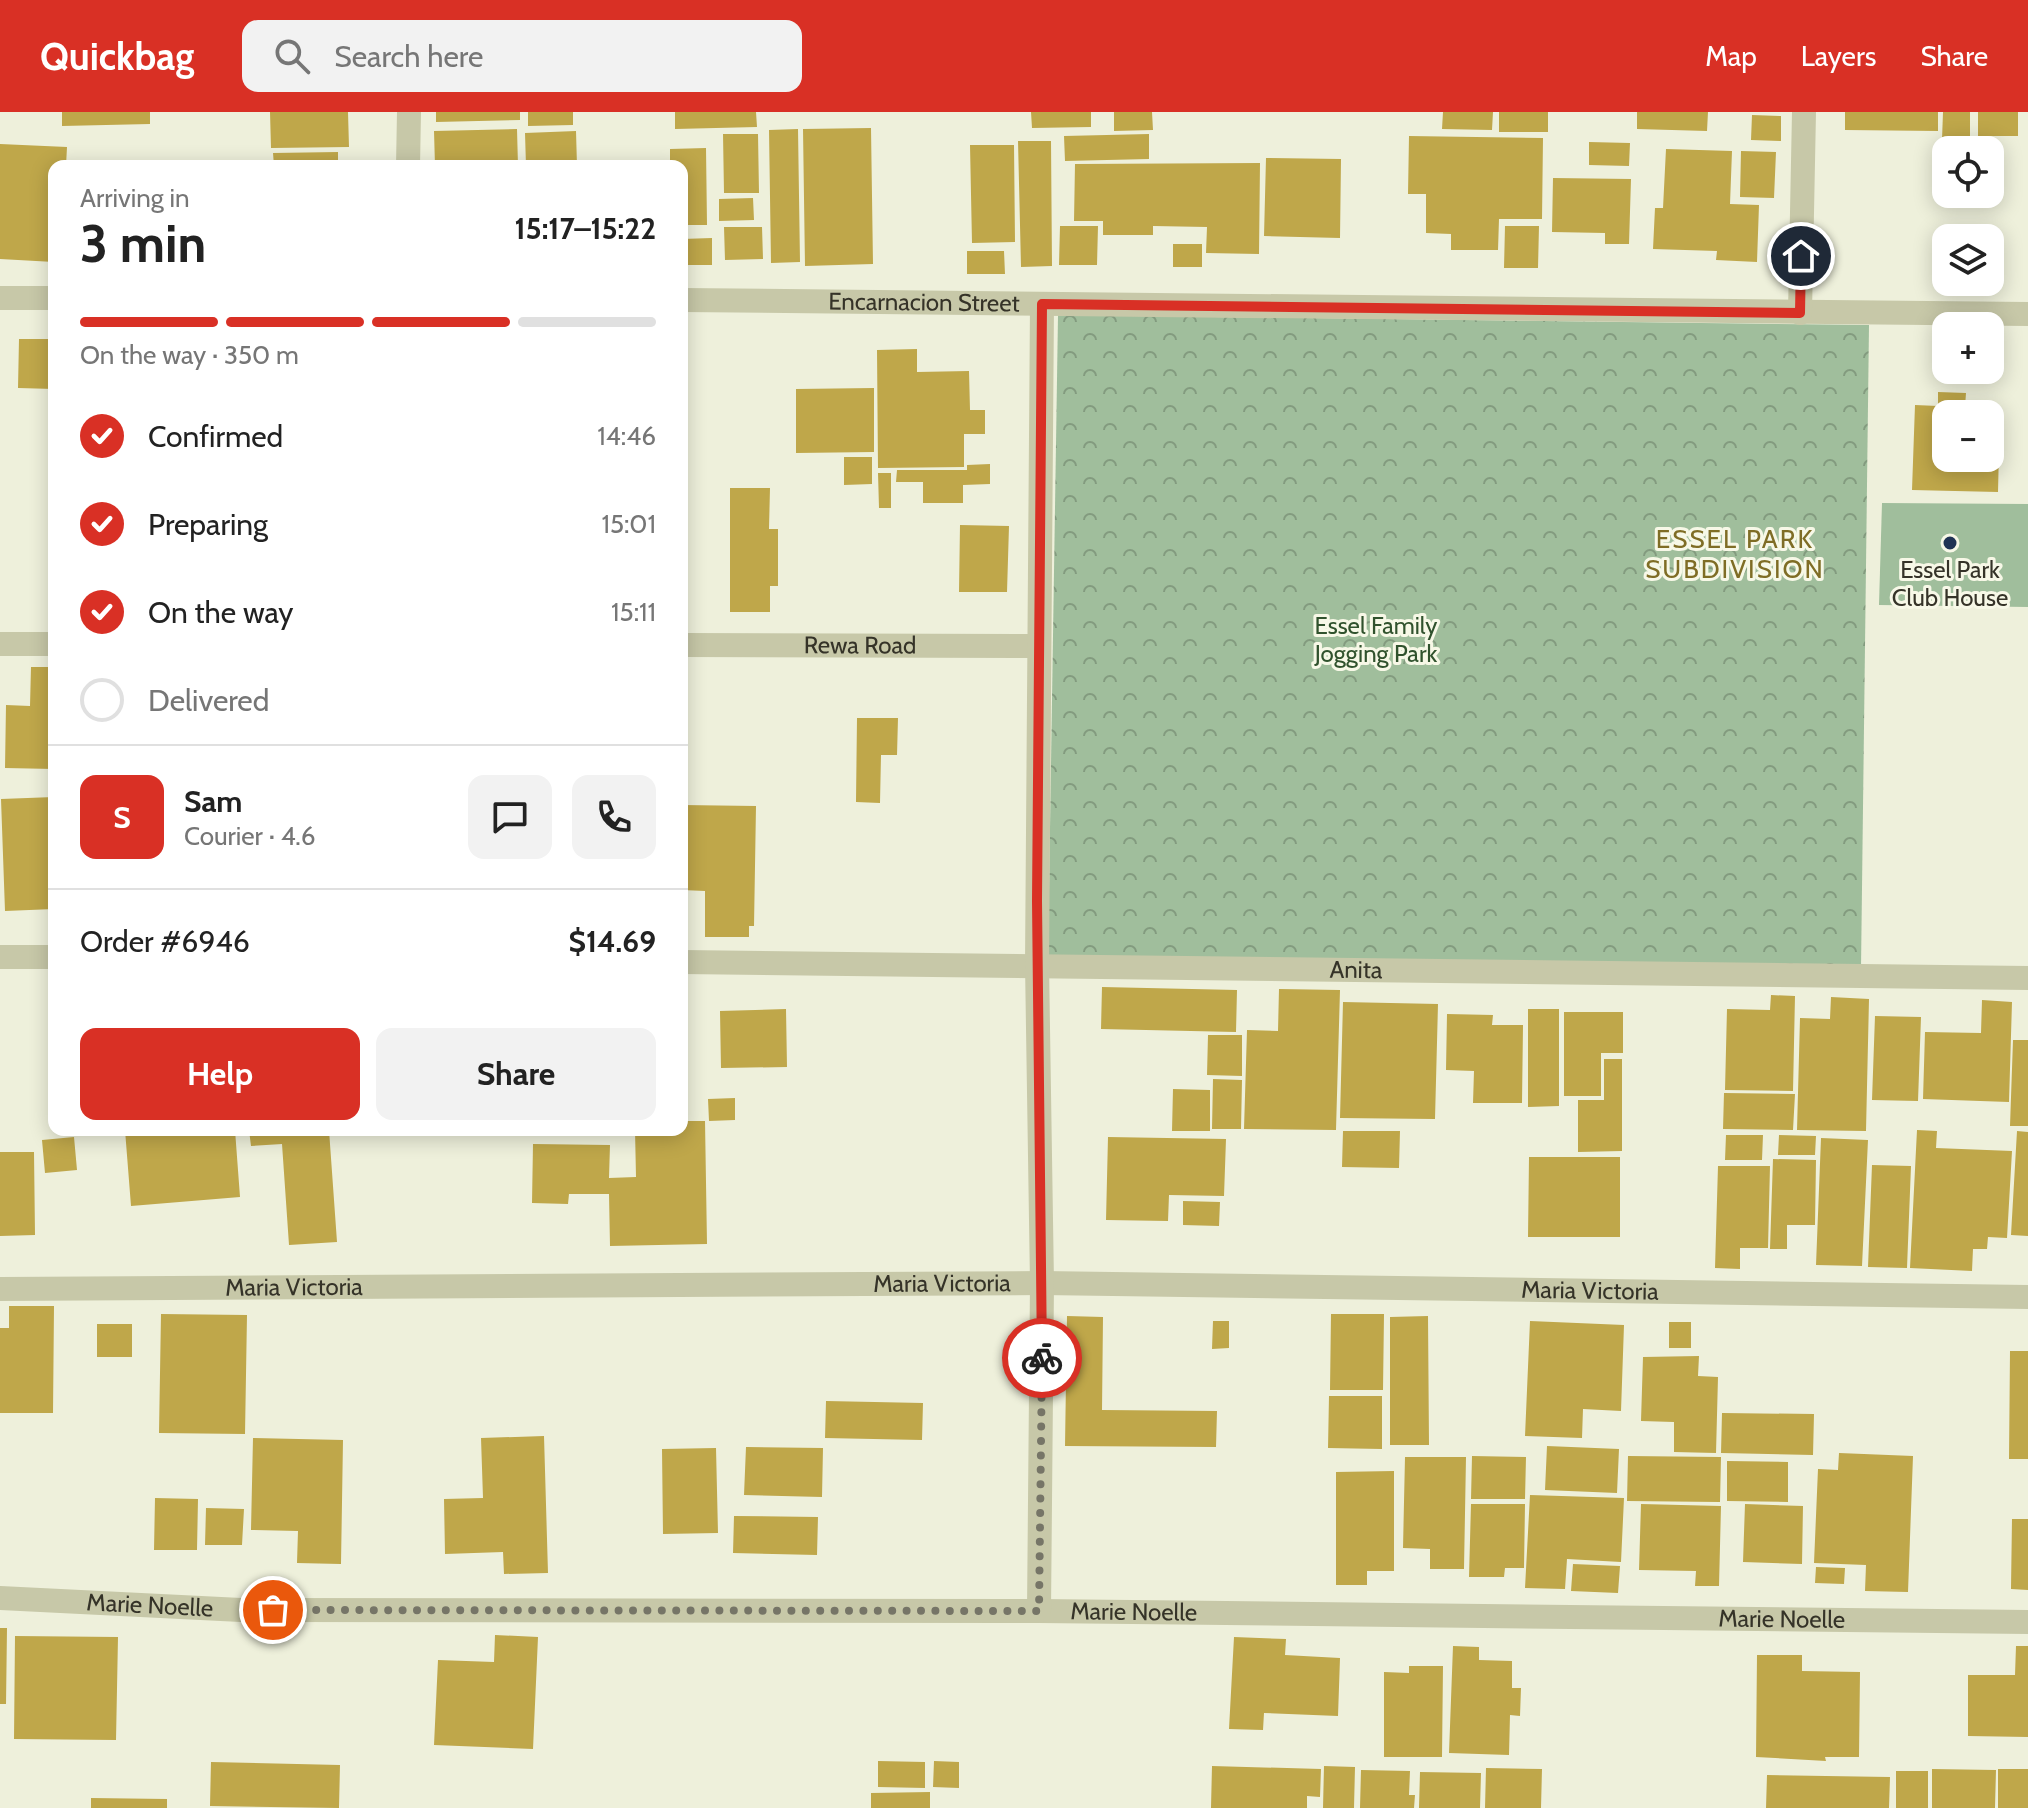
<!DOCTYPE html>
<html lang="en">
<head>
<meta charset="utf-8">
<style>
	body { margin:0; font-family:Cabin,sans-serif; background:#f2f2f2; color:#222; height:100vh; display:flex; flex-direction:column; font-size:30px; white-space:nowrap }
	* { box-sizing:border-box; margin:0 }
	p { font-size:26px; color:#767676 }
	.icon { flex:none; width:44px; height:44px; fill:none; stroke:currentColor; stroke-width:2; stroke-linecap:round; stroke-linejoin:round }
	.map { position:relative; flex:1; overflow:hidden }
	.panel { position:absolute; left:48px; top:48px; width:640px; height:976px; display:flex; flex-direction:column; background:#fff; border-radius:16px; box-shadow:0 4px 20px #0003 }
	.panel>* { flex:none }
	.controls { position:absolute; left:1932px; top:24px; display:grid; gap:16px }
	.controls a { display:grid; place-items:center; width:72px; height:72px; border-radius:16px; background:#fff; box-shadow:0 4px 20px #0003; font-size:40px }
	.pin { position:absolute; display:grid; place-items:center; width:68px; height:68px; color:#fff; margin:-34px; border:4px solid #fff; border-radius:50%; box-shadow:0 2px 8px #0007 }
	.courier { position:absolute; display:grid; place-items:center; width:80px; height:80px; margin:-40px; border:6px solid #d93025; border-radius:50%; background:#fff; color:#222; box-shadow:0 2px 10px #0007 }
	.overview em { font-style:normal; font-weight:700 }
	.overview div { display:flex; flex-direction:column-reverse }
	.overview { display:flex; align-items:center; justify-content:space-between; height:136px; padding:0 32px }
	h1 { font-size:52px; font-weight:700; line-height:60px }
	.bar { display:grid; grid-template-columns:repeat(4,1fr); gap:12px 8px; align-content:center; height:96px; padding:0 32px }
	.bar i { height:10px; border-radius:6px; background:#e0e0e0 }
	.bar .selected { background:#d93025 }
	.bar p { grid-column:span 4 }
	.line { display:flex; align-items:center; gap:20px; padding:0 32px; border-top:2px solid #e0e0e0 }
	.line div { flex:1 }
	.round { display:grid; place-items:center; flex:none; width:84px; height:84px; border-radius:16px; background:#f2f2f2 }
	ol { padding:0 32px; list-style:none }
	li { display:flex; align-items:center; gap:24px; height:88px }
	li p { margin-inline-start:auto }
	li .icon { padding:8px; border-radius:50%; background:#d93025; color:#fff; stroke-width:4 }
	li:last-child { color:#767676 }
	li i { width:44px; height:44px; border:4px solid #e0e0e0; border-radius:50% }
	.button { display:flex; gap:16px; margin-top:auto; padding:16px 32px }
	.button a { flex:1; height:92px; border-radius:16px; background:#d93025; color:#fff; font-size:32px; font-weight:700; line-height:92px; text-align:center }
	.button a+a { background:#f2f2f2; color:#222 }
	header { display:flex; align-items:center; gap:48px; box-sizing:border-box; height:112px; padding:0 40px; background:#d93025; color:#fff }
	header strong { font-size:38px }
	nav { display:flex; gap:44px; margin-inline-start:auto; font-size:28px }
	.search { width:560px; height:72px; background:#f2f2f2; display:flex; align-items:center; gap:20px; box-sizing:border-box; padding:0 28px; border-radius:16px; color:#767676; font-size:30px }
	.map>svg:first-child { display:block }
	.grass { fill:#a0be9c }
	.forest { fill:url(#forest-crowns) }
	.building { fill:#bfa74a; fill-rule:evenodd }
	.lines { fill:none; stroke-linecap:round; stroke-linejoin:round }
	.street { stroke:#c7c8a8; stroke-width:24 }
	.done { stroke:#767567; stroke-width:8; stroke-dasharray:0 14.4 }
	.route { stroke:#d93025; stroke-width:10 }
	.poi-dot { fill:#203354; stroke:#f7f8e7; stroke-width:3 }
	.labels { text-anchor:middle; stroke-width:6; stroke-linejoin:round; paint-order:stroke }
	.street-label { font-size:24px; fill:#353328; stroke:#f7f8e7 }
	.poi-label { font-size:24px; fill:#353328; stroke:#f7f8e7 }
	.park-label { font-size:24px; fill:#30522d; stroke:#f7f8e7 }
	.neighbourhood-label { font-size:26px; letter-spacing:2px; fill:#7f6d25; stroke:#f7f8e7 }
</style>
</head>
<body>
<header>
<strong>Quickbag</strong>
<div class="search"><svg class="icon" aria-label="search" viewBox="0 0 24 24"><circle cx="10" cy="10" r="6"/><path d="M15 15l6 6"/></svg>Search here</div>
<nav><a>Map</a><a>Layers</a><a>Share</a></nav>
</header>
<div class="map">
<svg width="2028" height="1696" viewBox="0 0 2028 1696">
	<defs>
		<pattern id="forest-crowns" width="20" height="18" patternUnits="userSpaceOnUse" patternTransform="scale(2)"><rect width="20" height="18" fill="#a0be9c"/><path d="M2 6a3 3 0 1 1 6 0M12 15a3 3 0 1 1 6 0" fill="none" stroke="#839b7f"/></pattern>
	</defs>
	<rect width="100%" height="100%" fill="#eef0db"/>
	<!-- grass -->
	<path class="grass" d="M1882,391l146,1v103l-149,-2z"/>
	<!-- forest -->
	<path class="forest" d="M1058,203l811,10 -8,643 -813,-12z"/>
	<!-- building -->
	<path class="building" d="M62,0h88v12l-88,2z
		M270,0h78l1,35 -78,1z
		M436,0h84v8l-84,2z
		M528,0h45v13l-45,1z
		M675,0h81l1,15 -82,2z
		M1031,0h60v15l-59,1z
		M1114,0h38l1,18 -39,1z
		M1443,0h50l-1,18 -50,-1z
		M1499,0h49v20h-49z
		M1637,0h71l-1,19 -70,-2z
		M1845,0h93v19l-93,-1z
		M1943,0h27v27l-28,1z
		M1978,0h40v24h-40z
		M1752,3l29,1v25l-30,-1z
		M871,16l2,136 -68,2 -2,-137z
		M517,17l1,37h-83l-1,-35z
		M798,17l2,133 -29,1 -2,-133z
		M576,19l1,35h-51l-1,-33z
		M723,22h35l1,59h-35z
		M1149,22v25l-84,2 -1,-25z
		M1409,24l134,2 -1,81h-43l-1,31h-47v-16l-25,-1v-39h-18z
		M1018,29h33l1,125 -31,1z
		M1589,30l41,1 -1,23 -40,-1z
		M0,32l67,3 -1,19h-12v96l-54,-3z
		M970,33h44l1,97 -43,1z
		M706,36l1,77h-25v-59h-12v-17z
		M1666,37l66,2 -2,53 29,1 -2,57 -41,-2 1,-9 -64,-2 2,-41h8z
		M1741,39l35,1 -2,46 -34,-1z
		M338,40v14h-64l-1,-13z
		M1266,46l75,1 -1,79 -76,-2z
		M1260,51l-1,91 -53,-1 1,-26 -54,-1v9h-50v-14h-29l1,-57z
		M1553,66l78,1 -2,65h-24v-11l-53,-1z
		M753,86l1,22 -35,1v-22z
		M1060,114h38l-1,39h-38z
		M1505,114h34l-1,42h-34z
		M724,115h38l1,32 -38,1z
		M712,126v27h-30v-26z
		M1173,132h29v23h-29z
		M967,139h37l1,23h-38z
		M19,227h35v50l-36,-1z
		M917,237v23l52,-1 1,39h15v24h-21v33l-86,1 -1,-118z
		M874,276v64l-78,1v-64z
		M1938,280l28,1 -1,14 35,1 -2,84 -86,-2 3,-85 23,1zM1946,302h44v44h-44z
		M844,345h28v27l-28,1z
		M990,352v20l-27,1v18h-40v-21h-27l1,-12h70v-5z
		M878,361h13v35h-12z
		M730,376h40l-1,41h9v57h-8v26h-40z
		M960,413l49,1 -2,66h-48z
		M31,555h23v102l-49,-1 1,-63 24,1z
		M857,606h41l-1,37h-16l-1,48 -24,-1z
		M54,685v112l-49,2 -4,-112z
		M682,693l74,1 -2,120h-5v11h-44v-46l-23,-1z
		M1102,875l135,3 -1,42 -135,-3z
		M1279,877l61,1 -4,140 -92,-1 3,-99 31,1z
		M1771,883l24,1 -2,95 -68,-1 2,-81 43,1z
		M1831,885l38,2 -3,132 -69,-1 3,-112 30,1z
		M1982,888l30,2 -3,100 -86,-3 2,-67 56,1z
		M1343,890l95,2 -3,115 -95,-1z
		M786,897l1,58 -66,1 -1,-57z
		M1528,897h31v97l-31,1z
		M1564,900h59v41h-22v43h-37z
		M1447,902l46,1 -1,10h31l-1,78h-49l1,-32 -28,-1z
		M1875,904l46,1 -3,84 -46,-1z
		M1208,923h34v41l-35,-1z
		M2013,928h15v86h-18z
		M1604,947h18v92l-44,1v-52h26z
		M1213,967l29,1 -1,49h-29z
		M1173,977l37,1v41h-38z
		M1724,981l71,1 -2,36 -70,-1z
		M735,986v22l-26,1 -1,-22z
		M682,1009h23l2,123 -97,2 -1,-52h-40l-1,10 -36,-1 1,-59 77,1 -1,33 27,-1 -1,-47h47z
		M125,1018h110l5,67 -109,9z
		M249,1018h80l8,112 -48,3 -7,-101 -31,2z
		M1917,1018l20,1 -1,17 76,3 -5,87 -19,-1 -1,12h-14l-1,22 -62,-3z
		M1343,1019h57l-1,37 -57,-1z
		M2017,1019l11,1v104l-17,-1z
		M1726,1023h37l-1,25h-37z
		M1779,1023l37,1 -1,19h-37z
		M74,1025l3,33 -32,3 -3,-33z
		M1108,1025l118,2 -2,57 -55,-1 -1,26 -62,-1z
		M1821,1026l47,2 -6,126 -46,-1z
		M0,1040h34l1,83 -35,1z
		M1529,1045h91v80h-92z
		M1773,1047l43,1 -1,65h-28v24h-17z
		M1872,1053l39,1 -4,102 -39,-1z
		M1718,1054h52l-2,82h-28v21l-25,-1z
		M1183,1089l37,1 -1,24 -36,-1z
		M9,1194h45l-1,107h-53v-85h9z
		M161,1202l86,1 -2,119 -86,-1z
		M1331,1202h53l-1,76h-53z
		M1067,1204l36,1 -1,93 115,1 -1,36 -151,-1z
		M1428,1204l1,129h-39v-128z
		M1213,1209h16v27l-17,1z
		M1530,1209l94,4 -3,86 -38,-2 -1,29 -57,-2z
		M1669,1210h22v26h-22z
		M97,1212h35v33h-35z
		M2010,1239h18v108h-19z
		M1699,1244l-1,20 20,1 -2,76 -42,-1v-30l-33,-1 2,-64z
		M1329,1284h53v53l-54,-1z
		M826,1289l97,2 -1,37 -97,-2z
		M1722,1301l92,1 -1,41 -92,-2z
		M544,1324l4,137 -44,1 -1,-22 -58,2 -1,-55 39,-1 -2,-60z
		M253,1326l90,2 -2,124 -44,-1 1,-32 -47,-1z
		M1547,1334l72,3 -2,44 -72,-3z
		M746,1335l77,1 -1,49 -78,-2z
		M716,1336l2,85 -55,1 -1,-85z
		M1839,1341l74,3 -5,136 -43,-1 1,-26 -52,-2 4,-94 20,1z
		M1472,1344l54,1 -1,42h-54z
		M1628,1344l93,1 -1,45 -93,-1z
		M1405,1345h61l-2,112h-34v-20l-27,-1z
		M1727,1349l61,1v40l-61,-1z
		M1394,1359v100h-27v14h-31v-113z
		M1530,1383l94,3 -3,64 -54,-3 -2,30 -40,-1z
		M155,1386l43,1 -1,51h-43z
		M1471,1392h54l-1,64h-19l-1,9h-35z
		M1641,1392l80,2 -2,80h-24l1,-15 -57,-1z
		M1745,1392l58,2 -1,58 -59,-2z
		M206,1396l38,1 -2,36h-37z
		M734,1404l84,1 -1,38 -84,-2z
		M2012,1407h16v71l-17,-1z
		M1573,1452l47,2 -2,27 -47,-2z
		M1816,1455l29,1 -1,16 -29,-1z
		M0,1516h7l-1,76h-6z
		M495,1523l43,2 -5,112 -99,-4 4,-85 56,2z
		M15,1524l103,1 -2,103 -102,-1z
		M1234,1525l52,2 -1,16 55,3 -2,58 -74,-3 -1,17 -34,-1z
		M1453,1534l26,1v13l33,1v27h9l-1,28 -10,-1 -1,40 -60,-2z
		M2016,1534h12v91l-60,-1v-61h47z
		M1757,1543h45v16l58,1 -1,85h-34l1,4 -70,-4z
		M1409,1554h34l-1,91h-58v-85l25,1z
		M878,1649l47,1v26l-47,-1z
		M934,1649l25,1v26l-26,-1z
		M211,1650l129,3 -1,43 -129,-2z
		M1212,1654l109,3 -1,28 -13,-1v12h-96z
		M1324,1654l31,1 -1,41h-31z
		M1486,1656l56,1 -1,39h-56z
		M1932,1657l64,1 -1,38h-63z
		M1998,1657h30v39h-30z
		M1361,1658l49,1 -1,24h6l-1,13h-54z
		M1896,1659h32v37h-32z
		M1420,1660l61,1 -1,35h-61z
		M1767,1663l123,2 -1,31h-123z
		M930,1680v16h-59v-15z
		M91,1686l76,1v9h-76z"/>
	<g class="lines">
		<!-- street -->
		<g class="street">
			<path d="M408,54l1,-54"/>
			<path d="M0,186h54"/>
			<path id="s1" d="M682,188l1346,14"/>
			<path d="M1800,201l4,-201"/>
			<path d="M0,532h54"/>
			<path id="s2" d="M682,533l356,1"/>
			<path d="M0,845h54"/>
			<path id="s3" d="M682,850l1346,16"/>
			<path id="s4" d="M0,1177l1042,-6 986,14"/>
			<path id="s5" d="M0,1486l241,12 798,1 989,11"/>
			<path d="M1039,1499l3,-328 -5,-319 5,-660"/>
		</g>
	</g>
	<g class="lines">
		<!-- done -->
		<path class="done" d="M273,1498l766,1 3,-253"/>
		<!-- route -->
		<path class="route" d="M1042,1246l-5,-457 5,-597 758,9 1,-57"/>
	</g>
	<!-- markers -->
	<circle class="poi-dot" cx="1950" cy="431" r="8"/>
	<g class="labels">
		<!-- street labels -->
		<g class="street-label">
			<text dy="8" stroke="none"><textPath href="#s1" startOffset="242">Encarnacion Street</textPath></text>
			<text dy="8" stroke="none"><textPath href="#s2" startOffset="178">Rewa Road</textPath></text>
			<text dy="8" stroke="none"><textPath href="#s3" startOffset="674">Anita</textPath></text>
			<text dy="8" stroke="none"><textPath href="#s4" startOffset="942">Maria Victoria</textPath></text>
			<text dy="8" stroke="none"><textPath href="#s4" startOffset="294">Maria Victoria</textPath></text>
			<text dy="8" stroke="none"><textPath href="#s4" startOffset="1590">Maria Victoria</textPath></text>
			<text dy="8" stroke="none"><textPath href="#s5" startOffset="150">Marie Noelle</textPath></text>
			<text dy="8" stroke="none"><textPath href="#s5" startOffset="1134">Marie Noelle</textPath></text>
			<text dy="8" stroke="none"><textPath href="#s5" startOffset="1782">Marie Noelle</textPath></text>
		</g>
		<!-- poi labels -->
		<g class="poi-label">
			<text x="1950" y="466">Essel Park<tspan x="1950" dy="28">Club House</tspan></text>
		</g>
		<!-- park labels -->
		<g class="park-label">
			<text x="1376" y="522">Essel Family<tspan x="1376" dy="28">Jogging Park</tspan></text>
		</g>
		<!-- neighbourhood labels -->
		<g class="neighbourhood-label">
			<text x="1735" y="436">ESSEL PARK<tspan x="1735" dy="30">SUBDIVISION</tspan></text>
		</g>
	</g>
</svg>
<div class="controls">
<a><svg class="icon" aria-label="locate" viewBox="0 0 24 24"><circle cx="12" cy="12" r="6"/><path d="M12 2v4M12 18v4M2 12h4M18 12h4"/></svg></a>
<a><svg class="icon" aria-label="layers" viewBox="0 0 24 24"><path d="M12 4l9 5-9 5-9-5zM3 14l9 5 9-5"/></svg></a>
<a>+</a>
<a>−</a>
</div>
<div class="pin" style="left:273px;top:1498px;background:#ea580c"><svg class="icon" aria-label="bag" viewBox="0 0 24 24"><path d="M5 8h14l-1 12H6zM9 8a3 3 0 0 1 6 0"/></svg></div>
<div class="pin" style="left:1801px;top:144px;background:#1f2937"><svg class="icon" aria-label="home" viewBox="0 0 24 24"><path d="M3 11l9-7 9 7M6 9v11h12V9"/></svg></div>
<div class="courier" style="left:1042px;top:1246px"><svg class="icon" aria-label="bike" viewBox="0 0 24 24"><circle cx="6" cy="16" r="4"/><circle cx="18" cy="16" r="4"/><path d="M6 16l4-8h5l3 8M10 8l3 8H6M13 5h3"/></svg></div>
<section class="panel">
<div class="overview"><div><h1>3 min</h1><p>Arriving in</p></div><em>15:17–15:22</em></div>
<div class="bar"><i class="selected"></i><i class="selected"></i><i class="selected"></i><i></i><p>On the way · 350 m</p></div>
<ol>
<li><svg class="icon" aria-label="check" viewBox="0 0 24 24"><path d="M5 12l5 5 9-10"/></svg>Confirmed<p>14:46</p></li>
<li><svg class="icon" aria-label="check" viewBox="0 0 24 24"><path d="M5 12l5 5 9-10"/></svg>Preparing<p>15:01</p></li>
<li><svg class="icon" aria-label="check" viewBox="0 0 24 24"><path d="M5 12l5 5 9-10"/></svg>On the way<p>15:11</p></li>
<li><i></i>Delivered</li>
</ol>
<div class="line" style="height:144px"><b class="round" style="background:#d93025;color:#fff">S</b><div><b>Sam</b><p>Courier · 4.6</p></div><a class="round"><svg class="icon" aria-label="chat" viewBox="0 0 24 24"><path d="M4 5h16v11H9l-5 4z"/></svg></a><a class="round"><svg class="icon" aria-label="phone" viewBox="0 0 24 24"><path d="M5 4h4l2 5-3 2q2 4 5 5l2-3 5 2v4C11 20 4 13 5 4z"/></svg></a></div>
<div class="line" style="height:104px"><div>Order #6946</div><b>$14.69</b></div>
<div class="button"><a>Help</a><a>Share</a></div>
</section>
</div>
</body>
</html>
